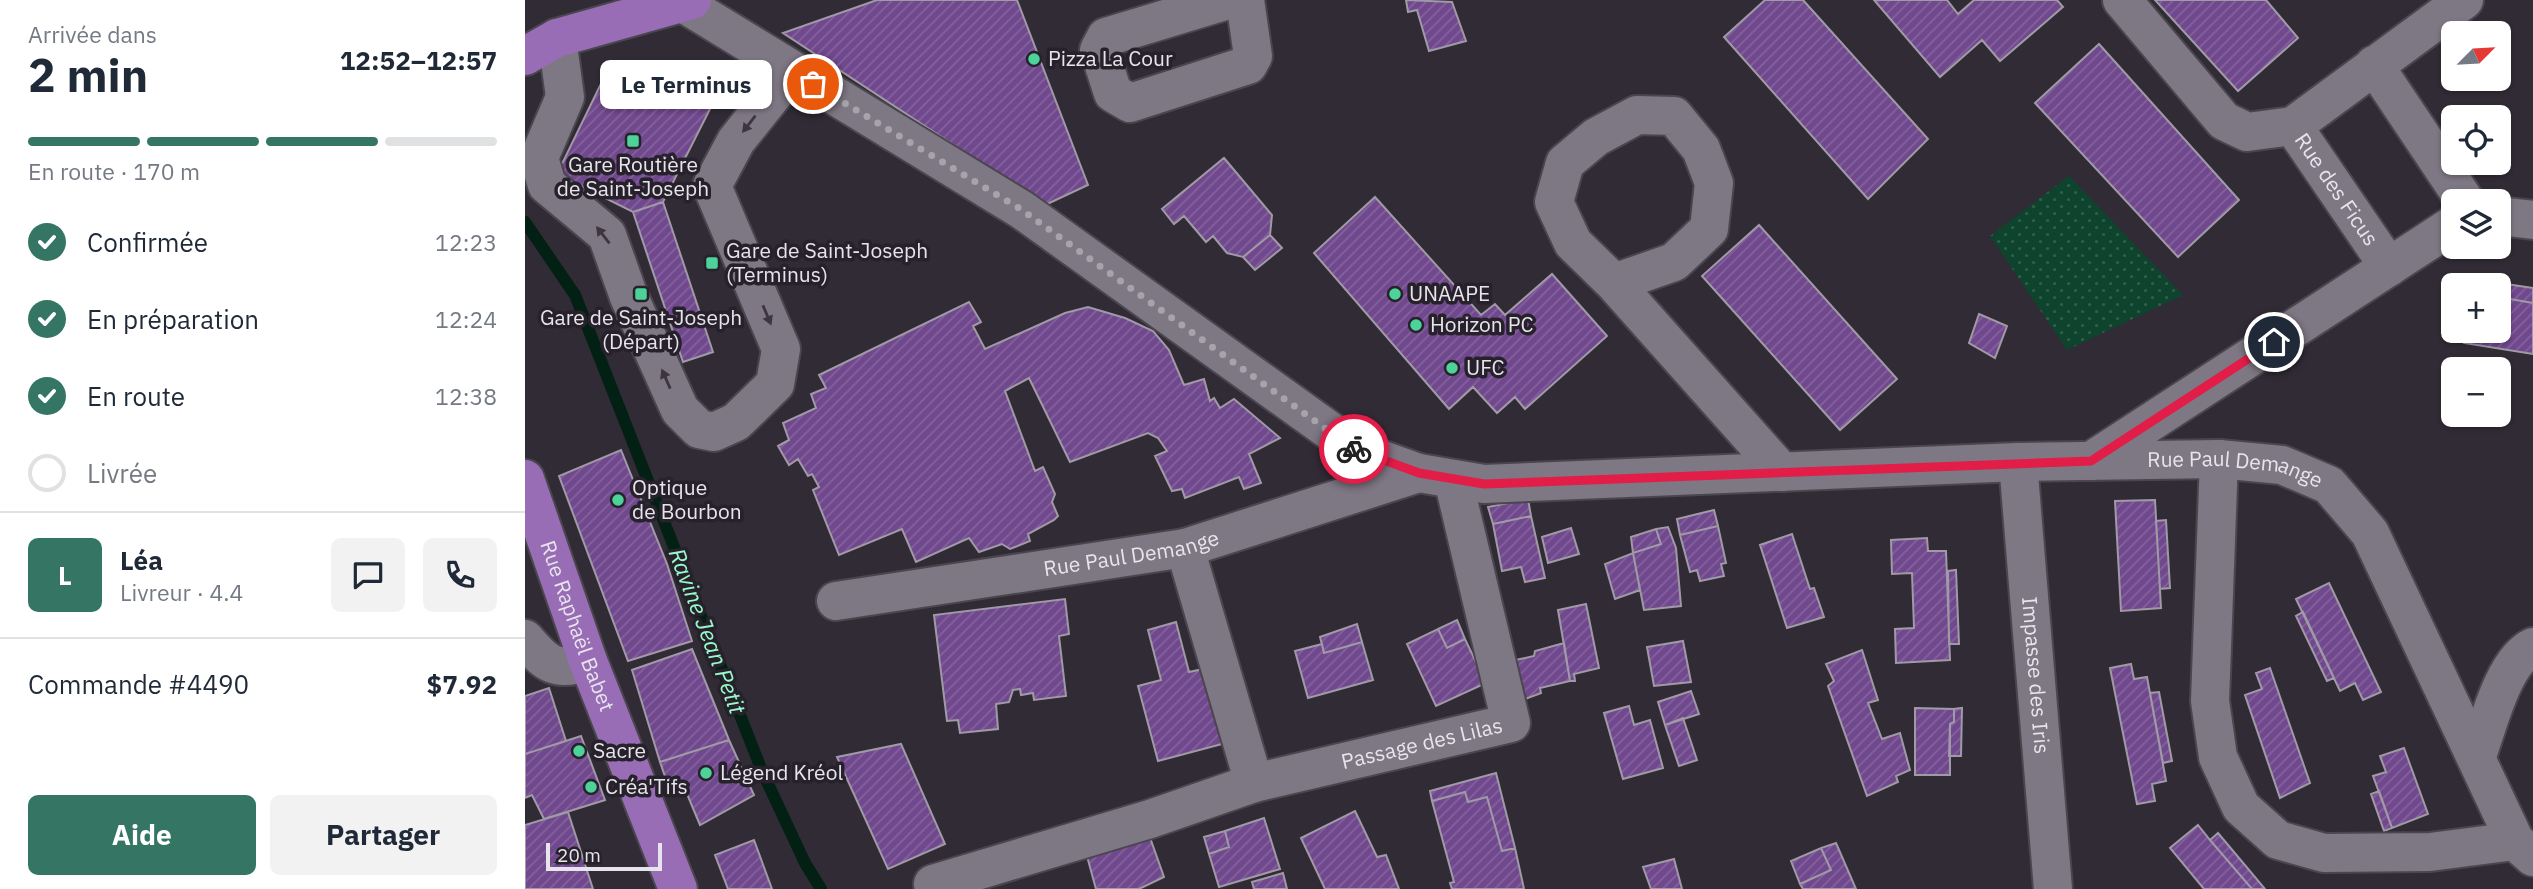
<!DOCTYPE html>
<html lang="fr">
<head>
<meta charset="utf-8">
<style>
	body { margin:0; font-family:"IBM Plex Sans",sans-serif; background:#f2f2f3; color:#1f2937; height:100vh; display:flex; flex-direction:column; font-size:26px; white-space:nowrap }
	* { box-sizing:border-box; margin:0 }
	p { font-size:23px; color:#747a83 }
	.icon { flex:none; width:38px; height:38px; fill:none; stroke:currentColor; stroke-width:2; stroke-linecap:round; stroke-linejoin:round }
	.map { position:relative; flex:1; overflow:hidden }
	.drawer { display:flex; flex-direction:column; background:#fff; width:525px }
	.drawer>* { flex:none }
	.needle { width:46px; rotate:66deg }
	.tools { position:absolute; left:1916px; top:21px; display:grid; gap:14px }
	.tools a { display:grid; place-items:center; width:70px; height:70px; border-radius:10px; background:#fff; box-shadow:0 2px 5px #0004; font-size:35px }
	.scale { position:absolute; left:21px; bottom:18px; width:116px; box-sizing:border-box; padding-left:7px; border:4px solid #e7e4eb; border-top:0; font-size:19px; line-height:24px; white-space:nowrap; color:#e7e4eb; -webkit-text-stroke:5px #27212b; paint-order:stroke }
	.pin { position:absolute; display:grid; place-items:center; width:60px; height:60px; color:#fff; margin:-30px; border:4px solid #fff; border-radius:50%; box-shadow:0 2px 7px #0007 }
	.courier { position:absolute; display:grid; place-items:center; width:70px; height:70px; margin:-35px; border:5px solid #e11d48; border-radius:50%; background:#fff; color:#222; box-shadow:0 2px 9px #0007 }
	.bubble { position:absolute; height:49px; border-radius:10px; background:#fff; box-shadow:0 2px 5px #0004; font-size:23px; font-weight:800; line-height:49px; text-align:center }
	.headline em { font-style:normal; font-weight:800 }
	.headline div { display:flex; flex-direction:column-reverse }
	.headline { display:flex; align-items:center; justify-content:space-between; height:119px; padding:0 28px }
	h1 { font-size:46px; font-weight:800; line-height:52px }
	.bar { display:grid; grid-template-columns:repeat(4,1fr); gap:10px 7px; align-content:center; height:84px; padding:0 28px }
	.bar i { height:9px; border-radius:5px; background:#e0e1e3 }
	.bar .active { background:#347564 }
	.bar p { grid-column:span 4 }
	.line { display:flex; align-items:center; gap:18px; padding:0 28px; border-top:2px solid #e0e1e3 }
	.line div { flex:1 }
	.round { display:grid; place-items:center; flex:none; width:74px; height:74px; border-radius:10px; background:#f2f2f3 }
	ol { padding:0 28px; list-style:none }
	li { display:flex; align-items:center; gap:21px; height:77px }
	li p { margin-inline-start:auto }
	li .icon { padding:7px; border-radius:50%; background:#347564; color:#fff; stroke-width:4 }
	li:last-child { color:#747a83 }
	li i { width:38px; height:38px; border:4px solid #e0e1e3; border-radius:50% }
	.cta { display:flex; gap:14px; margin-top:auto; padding:14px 28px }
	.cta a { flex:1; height:80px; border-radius:10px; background:#347564; color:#fff; font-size:28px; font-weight:800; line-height:80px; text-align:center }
	.cta a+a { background:#f2f2f3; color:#1f2937 }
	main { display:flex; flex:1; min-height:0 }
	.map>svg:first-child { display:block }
	.grass { fill:url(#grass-dots) }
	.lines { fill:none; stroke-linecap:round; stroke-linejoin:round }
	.stream { stroke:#022114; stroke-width:12 }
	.building { fill:url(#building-hatch); stroke:#a09aa6; stroke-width:2 }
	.minor-casing { stroke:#4a464e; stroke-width:42 }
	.major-casing { stroke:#4a464e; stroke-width:42 }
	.minor { stroke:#7e7784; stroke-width:38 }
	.major { stroke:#986db6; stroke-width:38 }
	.oneway { fill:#3d3641 }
	.done { stroke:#a7a3ab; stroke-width:7; stroke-dasharray:0 12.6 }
	.route { stroke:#e11d48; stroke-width:9 }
	.poi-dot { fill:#4dd39a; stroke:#27212b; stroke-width:2.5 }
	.labels { text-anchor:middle; stroke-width:7; stroke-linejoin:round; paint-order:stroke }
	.poi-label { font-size:21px; fill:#e7e4eb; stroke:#27212b; text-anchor:start }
	.street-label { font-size:21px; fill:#e7e4eb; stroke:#27212b }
	.water-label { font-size:23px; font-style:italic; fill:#98faca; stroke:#27212b }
</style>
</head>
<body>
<main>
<section class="drawer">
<div class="headline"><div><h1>2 min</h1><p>Arrivée dans</p></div><em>12:52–12:57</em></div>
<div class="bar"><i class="active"></i><i class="active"></i><i class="active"></i><i></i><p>En route · 170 m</p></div>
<ol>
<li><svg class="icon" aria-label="check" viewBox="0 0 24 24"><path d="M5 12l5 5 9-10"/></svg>Confirmée<p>12:23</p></li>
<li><svg class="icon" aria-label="check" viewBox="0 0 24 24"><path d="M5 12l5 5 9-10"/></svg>En préparation<p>12:24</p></li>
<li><svg class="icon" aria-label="check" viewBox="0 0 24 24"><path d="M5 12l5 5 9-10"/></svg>En route<p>12:38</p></li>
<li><i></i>Livrée</li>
</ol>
<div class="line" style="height:126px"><b class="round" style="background:#347564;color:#fff">L</b><div><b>Léa</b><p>Livreur · 4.4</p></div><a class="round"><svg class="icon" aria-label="chat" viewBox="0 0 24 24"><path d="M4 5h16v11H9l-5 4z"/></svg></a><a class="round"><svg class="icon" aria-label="phone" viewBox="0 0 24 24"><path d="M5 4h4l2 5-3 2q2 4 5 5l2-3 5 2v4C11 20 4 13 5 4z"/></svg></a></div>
<div class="line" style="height:91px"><div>Commande #4490</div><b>$7.92</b></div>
<div class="cta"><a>Aide</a><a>Partager</a></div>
</section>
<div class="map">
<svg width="2008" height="889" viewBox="0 0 2008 889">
	<defs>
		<pattern id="grass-dots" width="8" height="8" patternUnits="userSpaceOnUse" patternTransform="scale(1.75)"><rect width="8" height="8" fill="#0e432d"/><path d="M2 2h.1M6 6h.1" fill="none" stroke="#315e4c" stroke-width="1.8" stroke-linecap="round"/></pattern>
		<pattern id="building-hatch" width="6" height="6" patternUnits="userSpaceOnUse" patternTransform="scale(1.75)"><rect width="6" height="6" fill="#70488d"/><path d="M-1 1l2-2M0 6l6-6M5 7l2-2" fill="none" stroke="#84629d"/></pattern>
	</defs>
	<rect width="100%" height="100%" fill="#312b35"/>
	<!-- grass -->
	<path class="grass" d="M1544,176l114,119 -116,55 -77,-114z"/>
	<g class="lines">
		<!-- stream -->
		<path class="stream" d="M0,222l50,73 187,476 43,92 16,26"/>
	</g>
	<!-- building -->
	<path class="building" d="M352,0h140l71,185 -43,20 -262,-172z
		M881,0l46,2 14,39 -37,10 -12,-41 -9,2z
		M1240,0h38l125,139 -60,60 -144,-162z
		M1349,0h73l11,14 16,-14h83l6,7 -63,54 -18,-21 -42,37z
		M1630,0h111l32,38 -60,53z
		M1574,44l140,156 -61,57 -143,-154z
		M87,61l98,48 -47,93 -30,10 -76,-38z
		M699,158l48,57 -2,20 -27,22 -16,-4 -14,-17 -7,6 -22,-26 -10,8 -12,-15z
		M850,197l106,118 14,-11 10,11 47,-41 55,62 -82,73 -10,-12 -18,16 -24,-26 -24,22 -135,-156z
		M138,202l50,150 -30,10 -50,-150z
		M1234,225l138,154 -57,51 -138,-154z
		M745,235l12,13 -27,22 -12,-13z
		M1968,282l40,6v15l-34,-6v-12h-7z
		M1974,297l34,6v51l-69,-11 2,-12h33z
		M444,302l12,20 -8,4 12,23 80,-36 23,-6 37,11 28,13 16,19 15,35 20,-6 6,22 4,-3 6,10 14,-9 46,39 -31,16 12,29 -17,6 -5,-12 -54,21 -3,-9 -10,2 -17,-35 12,-5 -9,-13 -10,-5 -78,29 -41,-84 -24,13 30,80 8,-4 12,27 -3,8 6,14 -4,4 -26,14 2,7 -20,8 -8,-5 -23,8 -10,-14 -53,24 -14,-33 -63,26 -26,-65 6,-3 -7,-13 -4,2 -10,-17 -9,6 -11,-19 11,-6 -6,-17 33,-15 -5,-14 15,-6 -7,-13z
		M1454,314l28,12 -12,32 -26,-15z
		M96,450l46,114 25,77 -64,20 -69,-185z
		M1003,499l3,17 -38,8 -5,-17z
		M1630,500l6,108 -40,3 -6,-110z
		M1189,510l4,16 -38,9 -3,-16z
		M1006,516l14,62 -20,4 -4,-15 -19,4 -9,-47z
		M1641,520l4,68 -10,1 -4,-68z
		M1193,526l8,37 -5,1 3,12 -24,5 -3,-11 -7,2 -10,-37z
		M1143,527l8,21 5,58 -37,4 -11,-57 28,-9 -5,-15z
		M1046,528l8,26 -31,9 -6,-26z
		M1131,529l5,15 -28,9 -2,-16z
		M1267,534l18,55 4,-1 10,29 -37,11 -27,-83z
		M1402,538l1,13h18l4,109 -54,3 -1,-34 19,-1 -2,-55 -20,1 -1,-34z
		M1108,553l7,37 -25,9 -10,-35z
		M1431,570l3,74h-10l-1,-73z
		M1804,583l52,109 -18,8 -8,-17 -15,8 -44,-92z
		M540,599l4,35 -10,2 7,60 -32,4 -1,-7 -12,2 -1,-6 -7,1 -4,12 -13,2 2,25 -38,4 -2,-13 -11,1 -13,-106z
		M1061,604l13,64 -25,6 1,7h-5l-12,-71z
		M1778,612l31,66 -7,3 -31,-65z
		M932,620l8,19 -18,9 -9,-19z
		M651,622l13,50 14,-3 19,75 -64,17 -20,-75 23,-6 -13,-50z
		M832,624l5,18 -38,11 -4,-16z
		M913,629l9,19 18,-9 21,44 -50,23 -29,-62z
		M1158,641l8,41 -37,4 -7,-39z
		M837,642l11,38 -65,18 -13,-47 27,-7 2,9z
		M1039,643l6,38 -30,7 1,5 -21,8 -9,-40 23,-5 1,-5z
		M167,649l37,91 -69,22 -28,-92z
		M1337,650l16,50 -10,3 14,36 18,-6 10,37 -14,6 2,6 -31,14 -39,-110 6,-5 -8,-17z
		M1606,664l3,15 13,-2 19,104 -14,3 3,17 -18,3 -27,-136z
		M1745,668l40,115 -30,15 -35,-103 17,-6 -6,-16z
		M24,688l17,53 -41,13v-58z
		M1166,691l8,23 -34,11 -7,-23z
		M1634,692l13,69 -9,2 -13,-70z
		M1104,706l5,19 16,-5 13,48 -40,11 -19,-66z
		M1390,708l39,1v13l-4,2v51h-35z
		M1437,708l-1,48h-12l1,-32 4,-2v-13z
		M1158,718l14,42 -18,6 -14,-41z
		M56,736l24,64 -61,19 -12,-24 -7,3v-44z
		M204,740l25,55 -54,30 -15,-36 -15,2 -10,-29z
		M376,744l44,100 -57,25 -51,-112z
		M1879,748l24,66 -36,14 -19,-52 13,-4 -6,-16z
		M971,773l19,75 -13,3 -15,-54 -19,5 -3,-10 -33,9 -2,-10z
		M1854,791l13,37 -8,3 -13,-37z
		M940,792l3,10 19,-5 15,54 13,-3 9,41h-72l-2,-6 4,-1 -22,-81z
		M830,811l22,46 9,-2 13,34h-74l-24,-51z
		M43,812l25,77h-68v-64z
		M739,818l16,51 -61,18 -10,-33 20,-7 -4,-16z
		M1673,825l12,15 42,49h-48l-34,-41z
		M622,829l17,48 -25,12h-43l-11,-40z
		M700,831l4,16 -20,7 -5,-17z
		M1693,833l47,56h-13l-42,-49z
		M229,840l18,49h-44l-13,-34z
		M1311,843l20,46h-53l-3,-5 31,-14 -10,-22z
		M1296,848l10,22 -31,14 -9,-23z
		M1149,859l8,30h-31l-8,-22z
		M758,873l4,16h-33l-2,-7z"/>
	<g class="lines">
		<!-- minor casing -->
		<g class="minor-casing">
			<g id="minor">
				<path d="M703,0l-122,37 -7,13 14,43 17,10 118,-38 5,-9 -8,-56"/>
				<path d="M1597,0l102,121 23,11 46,-6"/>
				<path id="s1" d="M158,3l339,207 336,241 61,22 65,11 534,-22 201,-3 63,6 47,20 41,48 145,308 18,16"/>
				<path d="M32,38l8,59 -26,61 8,27 60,50 22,62 51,113 19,19 15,3 22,-10 39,-38 6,-35 -69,-163 24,-45 56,-70"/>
				<path d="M1849,65l91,136"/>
				<path d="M1768,126l171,-126"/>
				<path id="s2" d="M1768,126l96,141"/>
				<path d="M1974,216l34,4"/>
				<path d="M1089,283l60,-21 35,-33 5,-46 -13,-34 -27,-33 -37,-1 -41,22 -31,26 -11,39 19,41 41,40 168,189"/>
				<path d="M1694,459l-9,242 8,56 23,50 37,33 46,13 106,-1 85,-11"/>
				<path d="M1566,461l362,-236"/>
				<path id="s3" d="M1493,462l35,427"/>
				<path d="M660,548l69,235"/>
				<path id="s4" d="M311,601l349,-53 234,-75"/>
				<path d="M0,639c21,25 31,34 63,22"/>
				<path d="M1952,756c11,-30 26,-95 56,-109"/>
				<path id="s5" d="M408,884l217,-65 104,-36 257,-60 -58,-244"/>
			</g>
		</g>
		<!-- major casing -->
		<g class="major-casing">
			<g id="major">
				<path d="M0,56l32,-18 135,-38"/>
				<path id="s6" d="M0,479l63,182 90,228"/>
			</g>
		</g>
		<!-- minor -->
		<use href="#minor" class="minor"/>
		<!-- major -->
		<use href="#major" class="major"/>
	</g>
	<!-- one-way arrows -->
	<defs><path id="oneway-solid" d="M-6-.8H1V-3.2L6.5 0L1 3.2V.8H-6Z" transform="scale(1.75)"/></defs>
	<g class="oneway">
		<use href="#oneway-solid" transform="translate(224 124) rotate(128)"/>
		<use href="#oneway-solid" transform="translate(78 235) rotate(-128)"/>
		<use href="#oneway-solid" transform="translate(242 315) rotate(67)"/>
		<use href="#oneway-solid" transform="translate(141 379) rotate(-114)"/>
	</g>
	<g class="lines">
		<!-- done -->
		<path class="done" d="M288,84l209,126 332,239"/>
		<!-- route -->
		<path class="route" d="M829,449l65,24 65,11 607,-23 183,-119"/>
	</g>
	<!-- markers -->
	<g class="poi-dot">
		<circle cx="509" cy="59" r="7"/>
		<rect x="101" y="134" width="14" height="14" rx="3.5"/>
		<rect x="180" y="256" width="14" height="14" rx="3.5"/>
		<rect x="109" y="287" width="14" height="14" rx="3.5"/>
		<circle cx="870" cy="294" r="7"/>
		<circle cx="891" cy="325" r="7"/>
		<circle cx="927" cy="368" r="7"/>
		<circle cx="93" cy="500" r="7"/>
		<circle cx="54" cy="751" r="7"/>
		<circle cx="181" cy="773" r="7"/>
		<circle cx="66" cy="787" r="7"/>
	</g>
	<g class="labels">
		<!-- poi labels -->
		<g class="poi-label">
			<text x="523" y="66">Pizza La Cour</text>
			<text x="108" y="172" text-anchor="middle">Gare Routière<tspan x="108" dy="24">de Saint-Joseph</tspan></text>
			<text x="201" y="258">Gare de Saint-Joseph<tspan x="201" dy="24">(Terminus)</tspan></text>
			<text x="884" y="301">UNAAPE</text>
			<text x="116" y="325" text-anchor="middle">Gare de Saint-Joseph<tspan x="116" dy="24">(Départ)</tspan></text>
			<text x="905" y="332">Horizon PC</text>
			<text x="941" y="375">UFC</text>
			<text x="107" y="495">Optique<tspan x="107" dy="24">de Bourbon</tspan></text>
			<text x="68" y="758">Sacre</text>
			<text x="195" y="780">Légend Kréol</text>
			<text x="80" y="794">Créa'Tifs</text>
		</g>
		<!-- street labels -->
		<g class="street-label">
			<text dy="7" stroke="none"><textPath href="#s2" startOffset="77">Rue des Ficus</textPath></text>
			<text dy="7" stroke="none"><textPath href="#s1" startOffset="1694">Rue Paul Demange</textPath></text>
			<text dy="7" stroke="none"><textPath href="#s4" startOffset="299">Rue Paul Demange</textPath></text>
			<text dy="7" stroke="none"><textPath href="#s6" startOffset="156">Rue Raphaël Babet</textPath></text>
			<text dy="7" stroke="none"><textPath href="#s3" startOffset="214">Impasse des Iris</textPath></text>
			<text dy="7" stroke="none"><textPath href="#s5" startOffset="509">Passage des Lilas</textPath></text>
		</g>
		<!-- water labels -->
		<g class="water-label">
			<text transform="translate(182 631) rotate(69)" y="8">Ravine Jean Petit</text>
		</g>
	</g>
</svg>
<div class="tools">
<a><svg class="needle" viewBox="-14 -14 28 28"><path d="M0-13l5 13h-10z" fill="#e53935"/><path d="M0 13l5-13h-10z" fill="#747a83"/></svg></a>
<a><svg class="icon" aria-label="locate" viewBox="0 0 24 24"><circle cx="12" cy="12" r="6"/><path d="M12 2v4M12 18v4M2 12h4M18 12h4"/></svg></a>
<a><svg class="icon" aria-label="layers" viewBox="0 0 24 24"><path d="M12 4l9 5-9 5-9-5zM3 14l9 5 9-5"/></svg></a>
<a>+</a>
<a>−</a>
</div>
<div class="scale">20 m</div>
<div class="pin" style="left:288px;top:84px;background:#ea580c"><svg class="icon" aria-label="bag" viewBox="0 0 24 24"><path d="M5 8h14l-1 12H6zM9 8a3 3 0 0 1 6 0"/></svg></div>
<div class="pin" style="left:1749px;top:342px;background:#1f2937"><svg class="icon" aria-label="home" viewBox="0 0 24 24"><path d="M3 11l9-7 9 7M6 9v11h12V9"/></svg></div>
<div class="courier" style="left:829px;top:449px"><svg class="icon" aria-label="bike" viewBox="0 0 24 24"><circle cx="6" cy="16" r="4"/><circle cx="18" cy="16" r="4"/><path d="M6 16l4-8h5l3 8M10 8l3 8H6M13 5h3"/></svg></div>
<div class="bubble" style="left:75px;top:60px;width:172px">Le Terminus</div>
</div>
</main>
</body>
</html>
